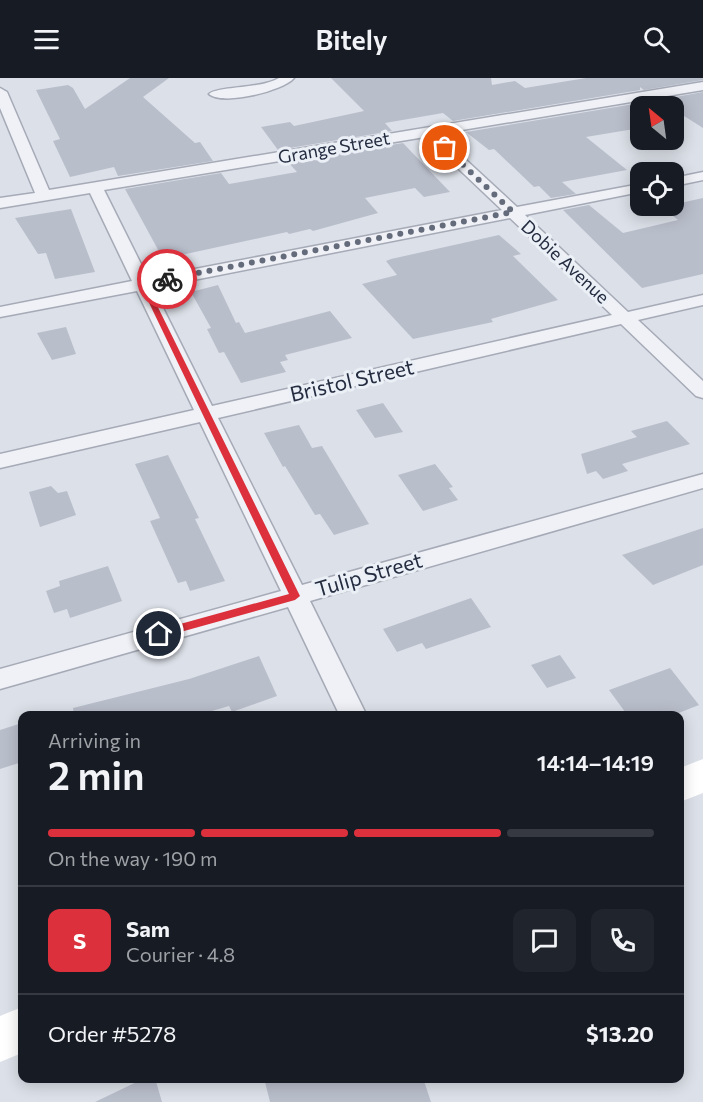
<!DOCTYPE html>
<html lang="en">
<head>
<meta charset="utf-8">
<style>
	body { margin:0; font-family:Commissioner,sans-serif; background:#20242c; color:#f1f3f6; height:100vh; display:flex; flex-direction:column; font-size:22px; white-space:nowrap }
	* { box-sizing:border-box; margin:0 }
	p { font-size:20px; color:#9ea1a6 }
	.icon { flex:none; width:33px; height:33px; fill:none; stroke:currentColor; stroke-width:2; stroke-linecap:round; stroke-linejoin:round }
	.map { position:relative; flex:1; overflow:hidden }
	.side { position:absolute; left:18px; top:633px; width:666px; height:372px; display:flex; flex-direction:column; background:#171b24; border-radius:12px; box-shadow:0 3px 15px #0003 }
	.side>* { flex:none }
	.needle { width:39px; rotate:331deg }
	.buttons { position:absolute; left:630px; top:18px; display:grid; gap:12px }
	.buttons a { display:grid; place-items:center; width:54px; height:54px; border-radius:12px; background:#171b24; box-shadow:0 3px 15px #0003; font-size:30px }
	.pin { position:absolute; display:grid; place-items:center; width:51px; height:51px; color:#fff; margin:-26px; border:3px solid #fff; border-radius:50%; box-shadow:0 2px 6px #0007 }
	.courier { position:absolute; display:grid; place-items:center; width:60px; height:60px; margin:-30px; border:4px solid #dc313c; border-radius:50%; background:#fff; color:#222; box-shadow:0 2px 8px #0007 }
	.summary em { font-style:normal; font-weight:600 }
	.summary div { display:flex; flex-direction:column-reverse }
	.summary { display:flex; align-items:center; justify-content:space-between; height:102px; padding:0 30px }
	h1 { font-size:39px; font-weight:600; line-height:45px }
	.bar { display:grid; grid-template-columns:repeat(4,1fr); gap:9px 6px; align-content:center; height:72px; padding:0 30px }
	.bar i { height:8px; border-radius:4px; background:#363941 }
	.bar .selected { background:#dc313c }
	.bar p { grid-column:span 4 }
	.line { display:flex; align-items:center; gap:15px; padding:0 30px; border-top:2px solid #363941 }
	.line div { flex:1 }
	.round { display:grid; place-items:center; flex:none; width:63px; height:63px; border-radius:12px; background:#20242c }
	header { display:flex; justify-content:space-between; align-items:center; height:78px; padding:0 30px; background:#171b24; font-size:27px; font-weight:600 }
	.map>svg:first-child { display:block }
	.building { fill:#b9becb }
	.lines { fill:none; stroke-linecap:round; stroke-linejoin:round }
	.street-casing { stroke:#a5aab6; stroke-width:3 }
	.street { fill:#eff1f6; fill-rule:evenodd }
	.secondary { fill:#fff; fill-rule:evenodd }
	.route { fill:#dc313c }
	.done { stroke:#646b7b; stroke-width:6; stroke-dasharray:0 10.8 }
	.labels { text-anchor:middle; stroke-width:6; stroke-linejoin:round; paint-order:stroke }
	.far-street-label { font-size:18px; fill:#242c40; stroke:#ebeff6 }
	.street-label { font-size:21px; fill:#242c40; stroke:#ebeff6 }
</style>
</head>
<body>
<header><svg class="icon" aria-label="menu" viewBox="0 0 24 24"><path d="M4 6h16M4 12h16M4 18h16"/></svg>Bitely<svg class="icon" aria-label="search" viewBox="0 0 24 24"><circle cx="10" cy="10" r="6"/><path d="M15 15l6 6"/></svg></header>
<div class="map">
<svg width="703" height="1024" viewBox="0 0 703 1024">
	<rect width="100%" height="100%" fill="#dce0e8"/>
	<!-- building -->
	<path class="building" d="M130,0h39l-26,19 52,46 5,-1 13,19 -95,15 -4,-9 -44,10 -17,-36 7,-2 -24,-49 32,-5 5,3 12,21z
		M331,0h160l1,7 23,-4 10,7 61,-10h117v2l-59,10 -4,-3v3l-187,31 -10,-8 -58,10 7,8 -114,19 -17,-23 29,-5 4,4 70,-15z
		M703,14v36l-44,-28z
		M640,25v25l-54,9 41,33 -65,12 14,12 -25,4 -12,-12 -5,1 -40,-38 -5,1 -23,-18z
		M403,65l47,49 -26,5 -9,-9 -50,10 13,15 -65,18 -3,-2 -21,5 -2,-2 -115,25h-10l-37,-68 96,-16 8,11 68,-12 -9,-10z
		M703,120v76l-61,14 -79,-78 26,-5 34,28 55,-13 -16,-13z
		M71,131l24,63 -40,7 -9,-26 -8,1 -23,-36z
		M499,157l22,19 -8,2 45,44 -67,19 2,3 -80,17 -51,-55 35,-9 -11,-14 5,-2z
		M218,207l18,38 3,-1 6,11 85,-22 22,27 -67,17 3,5 -8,2 6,10 -45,11 -17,-31 -5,1 -12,-24 4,-1 -20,-36z
		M66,249l10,27 -24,6 -15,-27z
		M383,325l20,29 -28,6 -19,-28z
		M667,343l23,23 -68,20 6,7 -25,8 -7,-8 -9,3 -6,-20 56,-17 -6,-6z
		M299,347l13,23 10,-2 47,78 -35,11 -14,-21 -5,1 -30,-49 -2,1 -19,-34z
		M168,377l31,63 -4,1 30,62 -35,10 -4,-10 -8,2 -28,-62 10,-3 -25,-54z
		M435,386l18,23 -4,1 9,12 -35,11 -25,-36z
		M51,408l7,7 9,-2 9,24 -36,12 -11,-35z
		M703,450v37l-50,20 -31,-30z
		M108,488l14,35 -52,17 -3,-9 -13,4 -8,-22 14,-5 -1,-5z
		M471,520l20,29 -65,22 -4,-6 -25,9 -14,-23z
		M560,577l16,23 -29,10 -16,-23z
		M259,578l18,40 -45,16 -3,-6 -34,10h-121l-1,-8 116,-29z
		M670,590l29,37 -28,11h-43l-19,-26z
		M22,645v39l-22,7v-39z
		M145,1000h10l7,24h-67z
		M264,1000h159l8,24h-161z"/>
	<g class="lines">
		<!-- street casing -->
		<g class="street-casing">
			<path id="street" d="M279,0h15c-11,13 -71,28 -85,16 9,-8 52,-5 70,-16z
				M703,4v8l-265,44 79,73 123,-23v8l-115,23 103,97 75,-17v10l-65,15 65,61v17l-7,-2 -75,-72 -403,94 84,167 401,-111v14l-393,113 57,115h-27l-52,-109 -288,82v-20l281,-78 -81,-169 -200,46v-14l194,-44 -57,-119 -137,26v-10l132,-26 -42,-88 -90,15v-10l35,-5 -35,-85v-20l7,4 42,98zM425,59l77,73 -354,68 -44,-88zM510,140l102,97 -400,91 -59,-118z
				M703,94v8l-29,6v-8z"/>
		</g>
		<!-- street -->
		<use href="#street" class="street"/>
		<!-- secondary -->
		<path class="secondary" d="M703,681v34l-23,9v-34z
			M22,929v46l-22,9v-46z"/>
	</g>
	<!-- route -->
	<path class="route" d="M167,199l2,4 -22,4 153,311 -5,4 -136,38 -4,-1v-6l134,-37 -149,-310z"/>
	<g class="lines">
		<!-- done -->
		<path class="done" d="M167,201l346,-67 -68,-64"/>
	</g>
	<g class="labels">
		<!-- far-street labels -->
		<g class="far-street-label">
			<text transform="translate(334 70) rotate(-10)" y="6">Grange Street</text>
			<text transform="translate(565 184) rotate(43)" y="6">Dobie Avenue</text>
		</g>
		<!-- street labels -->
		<g class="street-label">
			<text transform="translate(352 303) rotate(-13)" y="7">Bristol Street</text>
			<text transform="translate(369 497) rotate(-16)" y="7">Tulip Street</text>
		</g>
	</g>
</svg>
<div class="buttons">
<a><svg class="needle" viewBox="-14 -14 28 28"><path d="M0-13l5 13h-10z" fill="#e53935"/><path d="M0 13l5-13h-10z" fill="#9ea1a6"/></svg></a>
<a><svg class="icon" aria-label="locate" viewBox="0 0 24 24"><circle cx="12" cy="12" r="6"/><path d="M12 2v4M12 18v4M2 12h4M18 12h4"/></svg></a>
</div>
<div class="pin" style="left:445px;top:70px;background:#ea580c"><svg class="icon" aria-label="bag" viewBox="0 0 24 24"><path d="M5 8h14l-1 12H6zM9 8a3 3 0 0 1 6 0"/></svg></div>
<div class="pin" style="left:159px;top:556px;background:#1f2937"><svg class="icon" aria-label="home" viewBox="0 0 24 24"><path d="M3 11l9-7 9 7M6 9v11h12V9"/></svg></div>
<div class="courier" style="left:167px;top:201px"><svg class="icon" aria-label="bike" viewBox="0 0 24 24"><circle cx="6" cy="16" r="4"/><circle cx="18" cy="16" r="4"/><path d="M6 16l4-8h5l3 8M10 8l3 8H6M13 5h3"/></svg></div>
<section class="side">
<div class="summary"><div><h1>2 min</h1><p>Arriving in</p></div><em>14:14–14:19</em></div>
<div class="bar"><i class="selected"></i><i class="selected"></i><i class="selected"></i><i></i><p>On the way · 190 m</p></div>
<div class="line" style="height:108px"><b class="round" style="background:#dc313c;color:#fff">S</b><div><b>Sam</b><p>Courier · 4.8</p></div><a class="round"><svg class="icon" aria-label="chat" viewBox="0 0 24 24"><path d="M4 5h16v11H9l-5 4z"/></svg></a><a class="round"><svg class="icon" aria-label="phone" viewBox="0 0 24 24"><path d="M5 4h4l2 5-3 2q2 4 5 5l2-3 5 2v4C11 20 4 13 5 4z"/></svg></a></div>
<div class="line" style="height:78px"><div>Order #5278</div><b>$13.20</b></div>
</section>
</div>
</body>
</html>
